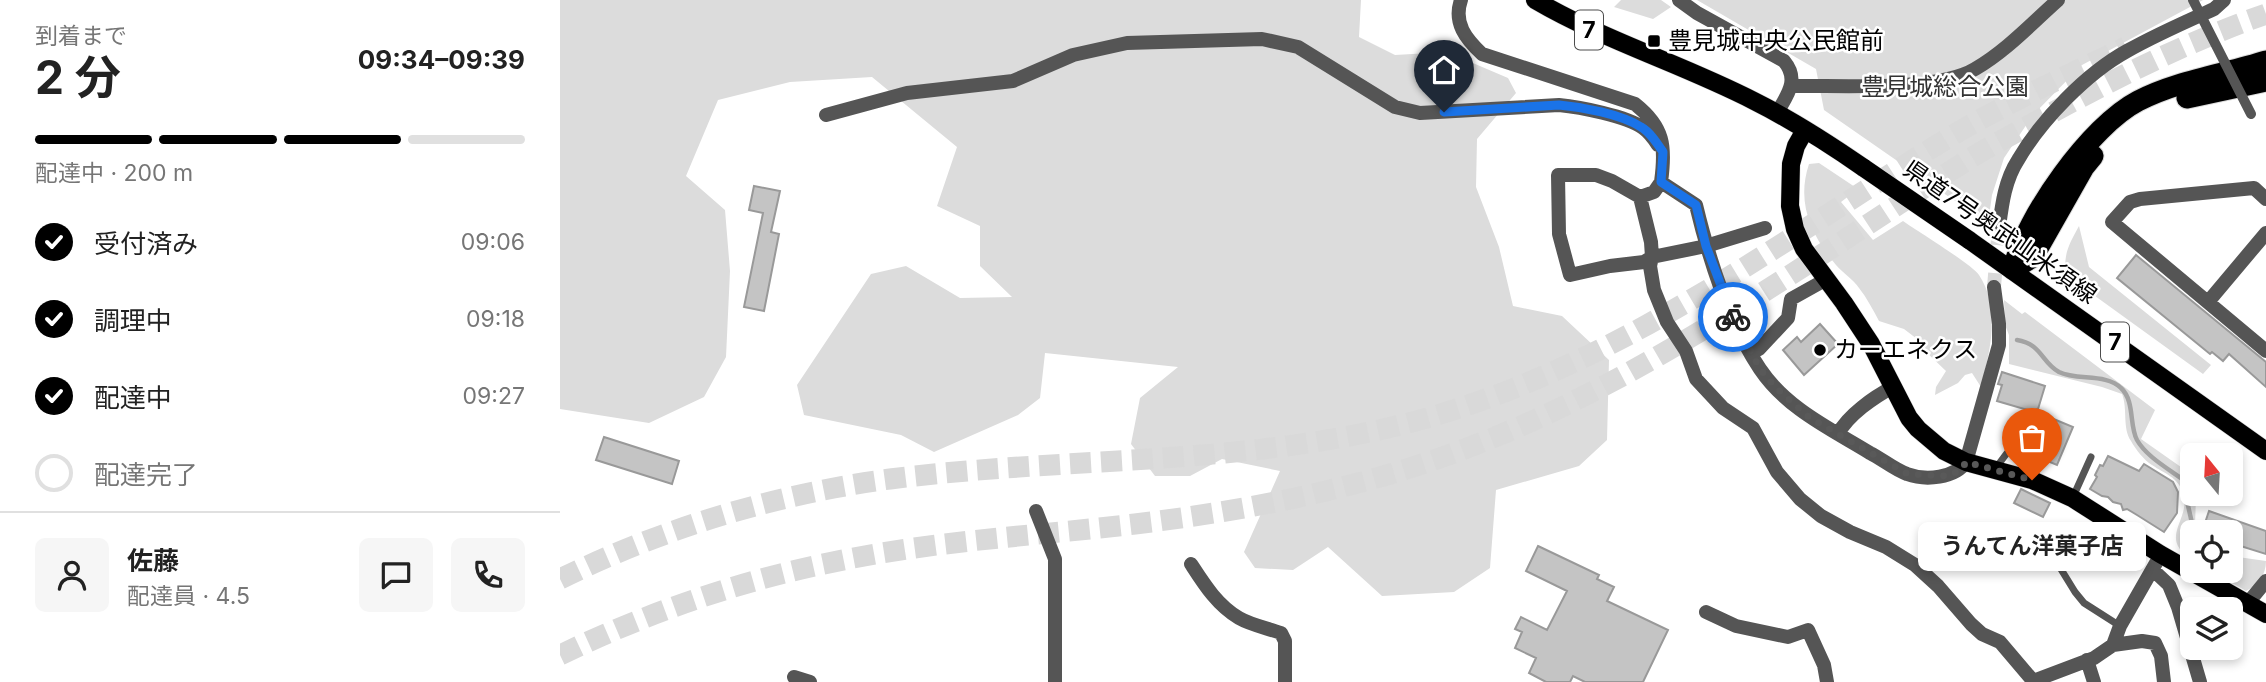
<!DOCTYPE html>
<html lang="ja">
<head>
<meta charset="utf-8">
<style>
	body { margin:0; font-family:Inter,"Noto Sans JP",sans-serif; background:#f6f6f6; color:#222; height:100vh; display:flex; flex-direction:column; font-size:26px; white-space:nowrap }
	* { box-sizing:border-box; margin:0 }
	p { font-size:23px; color:#767676 }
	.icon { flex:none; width:38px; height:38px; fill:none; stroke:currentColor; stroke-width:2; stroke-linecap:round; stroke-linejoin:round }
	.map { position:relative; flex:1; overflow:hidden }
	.side { display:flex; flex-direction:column; background:#fff; width:560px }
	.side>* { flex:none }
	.needle { width:46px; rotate:342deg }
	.controls { position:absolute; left:1620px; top:443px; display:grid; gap:14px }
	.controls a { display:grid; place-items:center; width:63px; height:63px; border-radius:10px; background:#fff; box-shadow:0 4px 10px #0003; font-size:35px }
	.pin { position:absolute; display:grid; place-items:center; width:60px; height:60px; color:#fff; margin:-72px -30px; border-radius:50% 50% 50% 0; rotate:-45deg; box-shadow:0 0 7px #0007 }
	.pin .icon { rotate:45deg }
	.courier { position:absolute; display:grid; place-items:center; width:70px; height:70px; margin:-35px; border:5px solid #1a73e8; border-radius:50%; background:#fff; color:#222; box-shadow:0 2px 9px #0007 }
	.bubble { position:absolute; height:49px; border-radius:10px; background:#fff; box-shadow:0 4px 10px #0003; font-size:23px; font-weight:700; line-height:49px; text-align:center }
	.headline em { font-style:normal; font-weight:700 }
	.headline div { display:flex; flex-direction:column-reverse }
	.headline { display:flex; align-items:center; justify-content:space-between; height:119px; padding:0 35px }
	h1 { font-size:46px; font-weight:700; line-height:52px }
	.bar { display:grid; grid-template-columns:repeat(4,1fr); gap:10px 7px; align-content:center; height:84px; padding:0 35px }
	.bar i { height:9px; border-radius:5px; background:#e0e0e0 }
	.bar .current { background:#000 }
	.bar p { grid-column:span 4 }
	.line { display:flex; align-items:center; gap:18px; padding:0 35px; border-top:2px solid #e0e0e0 }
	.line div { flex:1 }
	.round { display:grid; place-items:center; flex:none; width:74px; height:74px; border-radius:10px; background:#f6f6f6 }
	ol { padding:0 35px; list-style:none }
	li { display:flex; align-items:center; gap:21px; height:77px }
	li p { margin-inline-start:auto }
	li .icon { padding:7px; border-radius:50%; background:#000; color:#fff; stroke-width:4 }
	li:last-child { color:#767676 }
	li i { width:38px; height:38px; border:4px solid #e0e0e0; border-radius:50% }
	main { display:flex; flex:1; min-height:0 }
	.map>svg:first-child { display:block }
	.green { fill:#dcdcdc }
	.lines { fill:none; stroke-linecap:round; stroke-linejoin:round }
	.stream { stroke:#a3a3a3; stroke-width:4.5 }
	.building { fill:#c4c4c4; stroke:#999; stroke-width:2 }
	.minor-tunnel { stroke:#d9d9d9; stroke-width:14; stroke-dasharray:14 7; stroke-linecap:butt }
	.motorway-tunnel { stroke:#d9d9d9; stroke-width:21; stroke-dasharray:21 10; stroke-linecap:butt }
	.primary-casing { stroke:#dbdbdb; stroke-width:19 }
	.motorway-casing { stroke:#dbdbdb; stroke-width:23 }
	.service { stroke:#555; stroke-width:7 }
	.minor { stroke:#555; stroke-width:14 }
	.tertiary { stroke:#555; stroke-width:14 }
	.primary { stroke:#000; stroke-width:18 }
	.motorway { stroke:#000; stroke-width:21 }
	.primary-bridge-casing { stroke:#dbdbdb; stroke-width:19; stroke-linecap:butt }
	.pedestrian-bridge { stroke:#555; stroke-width:10 }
	.primary-bridge { stroke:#000; stroke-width:18 }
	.done { stroke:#595959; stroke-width:7; stroke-dasharray:0 12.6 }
	.route { stroke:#1a73e8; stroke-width:9 }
	.poi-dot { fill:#000; stroke:#fff; stroke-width:2.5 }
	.labels { text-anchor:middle; stroke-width:5; stroke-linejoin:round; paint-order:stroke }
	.shield { fill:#fff; stroke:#4c4c4c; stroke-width:2 }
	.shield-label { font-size:23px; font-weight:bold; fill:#000 }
	.poi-label { font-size:24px; fill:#000; stroke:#fff; text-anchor:start }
	.park-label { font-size:24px; fill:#333; stroke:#fff }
	.street-label { font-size:24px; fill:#000; stroke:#fff }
</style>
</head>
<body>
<main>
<section class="side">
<div class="headline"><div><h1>2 分</h1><p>到着まで</p></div><em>09:34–09:39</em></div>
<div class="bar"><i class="current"></i><i class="current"></i><i class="current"></i><i></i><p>配達中 · 200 m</p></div>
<ol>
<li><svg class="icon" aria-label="check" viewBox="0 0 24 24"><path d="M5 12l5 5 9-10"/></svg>受付済み<p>09:06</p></li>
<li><svg class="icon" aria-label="check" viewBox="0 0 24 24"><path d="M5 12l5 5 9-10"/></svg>調理中<p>09:18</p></li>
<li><svg class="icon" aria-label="check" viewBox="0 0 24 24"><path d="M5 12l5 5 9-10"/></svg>配達中<p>09:27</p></li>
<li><i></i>配達完了</li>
</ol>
<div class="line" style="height:126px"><a class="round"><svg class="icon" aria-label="person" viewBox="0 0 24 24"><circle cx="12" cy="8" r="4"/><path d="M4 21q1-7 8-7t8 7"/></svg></a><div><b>佐藤</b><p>配達員 · 4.5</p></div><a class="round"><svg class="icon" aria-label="chat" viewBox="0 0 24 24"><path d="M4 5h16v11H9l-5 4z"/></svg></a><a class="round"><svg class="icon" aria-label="phone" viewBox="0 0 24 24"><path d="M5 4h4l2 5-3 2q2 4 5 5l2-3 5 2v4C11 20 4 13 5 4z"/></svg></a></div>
</section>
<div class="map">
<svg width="1706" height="682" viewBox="0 0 1706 682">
	<rect width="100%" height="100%" fill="#fff"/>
	<!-- green -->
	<path class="green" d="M0,0h801l-2,37 36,18 52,-3 61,26 8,15 -39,46 -1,48 23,60 14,59 49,10 47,44 -2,80 -28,26 -83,24 -6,78 -36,24 -72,4 -54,-49 -35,23 -38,-2 -11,-16 36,-81 -58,-12 -32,17h-35l-24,-32 9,-46 38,-31 -133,-14 -5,45 -22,17 -84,37 -33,-17 -97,-20 -7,-30 74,-111 35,-8 54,32 52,-1 -32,-31v-40l-43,-20 20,-59 -85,-70 -82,5 -72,18 -32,76 39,34 5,61 -4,86 -22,40 -55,26 -89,-14z
		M1061,0h40l10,7 -18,12 -39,-12z
		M1137,0h506l-121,65 -49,50 -29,43 -12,37 -4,29 -164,-114 -8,-41z
		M1259,163l39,26 -17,13 32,38 30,-19c14,10 70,44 76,54 22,34 11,76 2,112l-9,-14 -7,2 -7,8 -23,12 1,-8 10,-16 -22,-21 -3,-8 -17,-13 -25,-8c-6,-11 -12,-23 -20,-33 -6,-9 -16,-15 -23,-23 -25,-30 -40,-62 -27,-101z
		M1519,226l10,41 122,98 -8,9 -137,-99c-3,-20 3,-31 13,-49z
		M1444,300l18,14 3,-2 130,98 -14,29 47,33 5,12v10h3v3l-1,28 3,7h-5v28c-37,-22 -1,-40 -10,-67 -5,-16 -18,-19 -31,-28 -8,-5 -16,-15 -21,-24 -9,-13 -3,-32 -9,-47l-20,-7 -93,-23v-29l-4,-10z
		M1671,556l35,5c0,14 -8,24 -20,30l-35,-20 20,-1z"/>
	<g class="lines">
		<!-- stream -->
		<path class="stream" d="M1457,340c25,4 24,22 42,32 18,9 47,1 62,16 14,13 8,37 16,52 9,16 30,28 45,39l12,53
			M1671,562l5,1"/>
	</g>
	<!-- building -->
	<path class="building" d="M194,186l26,5 -9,41 8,2 -15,77 -20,-4 19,-94 -14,-3z
		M1576,255l130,107v25l-37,-33 -6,7 -11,-9 -2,2 -93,-76z
		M1260,324l18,20 -34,31 -21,-25 14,-13 4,5z
		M1442,372l43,14 -7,23 -7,2 -34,-10 5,-16 -4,-1z
		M1484,415l29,12 -16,38 -29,-12z
		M44,437l75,24 -7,23 -76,-24z
		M1548,456l31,15 5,-7 29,18 5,10 -1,21 -13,19 -27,-17 -10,-6 -4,1 -2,-6 -8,-2 -5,-5 -6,-1 -12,-7 7,-12 -2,-2 5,-10 3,1z
		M1461,489l29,14 -7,14 -29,-14z
		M1649,511l57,20v23l-35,-11v-11h-29z
		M978,546l61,29 -2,4 17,8 -7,14 61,29 -25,52h-58l-12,-6 -3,6h-24l-17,-9 7,-15 -21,-10 7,-16 -7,-3 6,-12 26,13 20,-39 -41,-20z"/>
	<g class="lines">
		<!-- minor-tunnel -->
		<path class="minor-tunnel" d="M1434,287l5,-60"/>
		<!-- motorway-tunnel -->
		<path class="motorway-tunnel" d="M0,579c103,-51 217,-85 330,-100 179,-23 361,-12 537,-61 197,-56 354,-178 526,-283 56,-33 115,-60 173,-88
			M0,655c95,-46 194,-79 299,-98 91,-17 184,-22 276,-33 100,-12 203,-31 299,-64 194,-66 361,-191 532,-299 24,-15 49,-28 73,-41 74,-41 148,-78 227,-106"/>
		<!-- primary casing -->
		<g class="primary-casing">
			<path id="primary" d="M975,0c70,41 147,64 219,101 38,19 74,42 110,67
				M1245,130l-9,16 -5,18 -1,42 5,23 9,20 40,54 27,41 38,74 9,11 26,22 22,11 66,18 40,18 88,56 106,60
				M1409,240l297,211"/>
		</g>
		<!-- motorway casing -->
		<g class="motorway-casing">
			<path id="motorway" d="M1627,98l79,-17
				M1453,269c13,-52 77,-143 125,-168 38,-20 87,-27 128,-40
				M1453,269l20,-12 51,-90 9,-11"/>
		</g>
		<!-- service -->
		<path class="service" d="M1435,469l12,-16 20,-18 9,-20
			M1513,497l18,-40
			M1499,566l16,26 9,11 36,23"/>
		<!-- minor -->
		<path class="minor" d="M901,0c-8,23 5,39 21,54l153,50c29,23 31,42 26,78l35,23c13,54 33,118 64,164 27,40 71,60 110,84 12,6 25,17 37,21 19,7 48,4 59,-12l33,-117v-21l-5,-37
			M266,115l81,-22 106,-12 60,-26 54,-12 135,-4 36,8 97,60 25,6 139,-8c20,2 68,11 84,23 6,4 11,11 15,17
			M1080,197l11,45 1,15 -8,5 -34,4 -40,9 -11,-41 -1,-59h38l16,6 28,16 14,-5 7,-10
			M1706,199l-12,-11 -114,11 -10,3 -18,20 154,129
			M1439,227c3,-23 6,-47 19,-67 23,-40 69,-87 109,-109 28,-16 58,-29 87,-42l10,-9
			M1205,228l-59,18 -54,11 -2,9 4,24 13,32 19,29 10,28 27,29 30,20 24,44 23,27 21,17 29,16 36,15 29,18 23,21 33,38 11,10 18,8 34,40
			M1648,302l58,-69
			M1192,353l7,-4 29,-31 3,-19 34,-19
			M1278,434c10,-19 36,-37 55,-47
			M476,511l19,48v123
			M631,564c13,20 26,41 48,54 12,7 28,10 42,15l4,8v41
			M1593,570l16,15 9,22 22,75
			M1687,604l19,-23
			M1146,612l30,14 52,11 20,-7 16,35 3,17
			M1553,645l7,-19 36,-63
			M1527,660l7,22
			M234,677l16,5
			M1473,681l61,-23 19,-13 29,-4 13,2 6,13 3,26"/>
		<!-- tertiary -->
		<path class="tertiary" d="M1119,0l18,13 87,48c16,19 3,34 -7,52
			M1232,86c46,-1 145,6 183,-17 31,-18 56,-45 83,-69"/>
		<!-- primary -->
		<use href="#primary" class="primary"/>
		<!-- motorway -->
		<use href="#motorway" class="motorway"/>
		<!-- primary-bridge casing -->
		<g class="primary-bridge-casing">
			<path id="primary-bridge" d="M1304,168l105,72"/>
		</g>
		<!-- pedestrian-bridge -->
		<path class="pedestrian-bridge" d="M1633,0l58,114"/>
		<!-- primary-bridge -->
		<use href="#primary-bridge" class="primary-bridge"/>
	</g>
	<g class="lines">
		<!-- done -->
		<path class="done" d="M1173,317l27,52 15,18 35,31 98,56 39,2 14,-6 5,-8 66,18"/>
		<!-- route -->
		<path class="route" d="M884,112l115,-7c23,2 62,9 82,22 9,5 16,16 22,25l-2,30 35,23 10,41 27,71"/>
	</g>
	<!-- markers -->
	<g class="poi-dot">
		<rect x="1087" y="34" width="14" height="14" rx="3.5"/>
		<circle cx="1260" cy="350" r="7"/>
	</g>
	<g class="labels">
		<!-- shield labels -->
		<g class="shield">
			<rect x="1015" y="10.5" width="28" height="39" rx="5"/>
			<rect x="1541" y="322.5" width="28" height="39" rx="5"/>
		</g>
		<g class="shield-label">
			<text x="1029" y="38">7</text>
			<text x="1555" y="350">7</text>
		</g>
		<!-- poi labels -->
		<g class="poi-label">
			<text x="1108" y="49">豊見城中央公民館前</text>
			<text x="1274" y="358">カーエネクス</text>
		</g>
		<!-- park labels -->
		<g class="park-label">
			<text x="1385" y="95">豊見城総合公園</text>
		</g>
		<!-- street labels -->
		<g class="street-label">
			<text transform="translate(1440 232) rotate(35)" y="8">県道7号奥武山米須線</text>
		</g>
	</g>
</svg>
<div class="controls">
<a><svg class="needle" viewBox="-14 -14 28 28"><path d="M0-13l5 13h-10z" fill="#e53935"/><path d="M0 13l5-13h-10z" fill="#767676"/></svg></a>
<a><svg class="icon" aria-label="locate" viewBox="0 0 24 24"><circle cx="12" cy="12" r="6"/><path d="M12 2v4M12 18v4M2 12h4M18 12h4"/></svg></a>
<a><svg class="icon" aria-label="layers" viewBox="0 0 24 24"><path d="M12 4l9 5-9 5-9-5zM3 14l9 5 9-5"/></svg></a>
</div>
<div class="pin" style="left:1472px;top:480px;background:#ea580c"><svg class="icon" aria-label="bag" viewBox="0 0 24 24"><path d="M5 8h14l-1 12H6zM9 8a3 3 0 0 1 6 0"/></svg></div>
<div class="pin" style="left:884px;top:112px;background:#1f2937"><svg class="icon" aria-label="home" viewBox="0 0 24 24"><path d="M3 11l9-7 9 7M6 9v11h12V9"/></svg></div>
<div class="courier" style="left:1173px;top:317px"><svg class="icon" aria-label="bike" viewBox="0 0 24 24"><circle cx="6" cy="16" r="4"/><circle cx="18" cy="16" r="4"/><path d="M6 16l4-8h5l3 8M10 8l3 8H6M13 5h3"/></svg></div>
<div class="bubble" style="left:1358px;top:522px;width:228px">うんてん洋菓子店</div>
</div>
</main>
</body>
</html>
